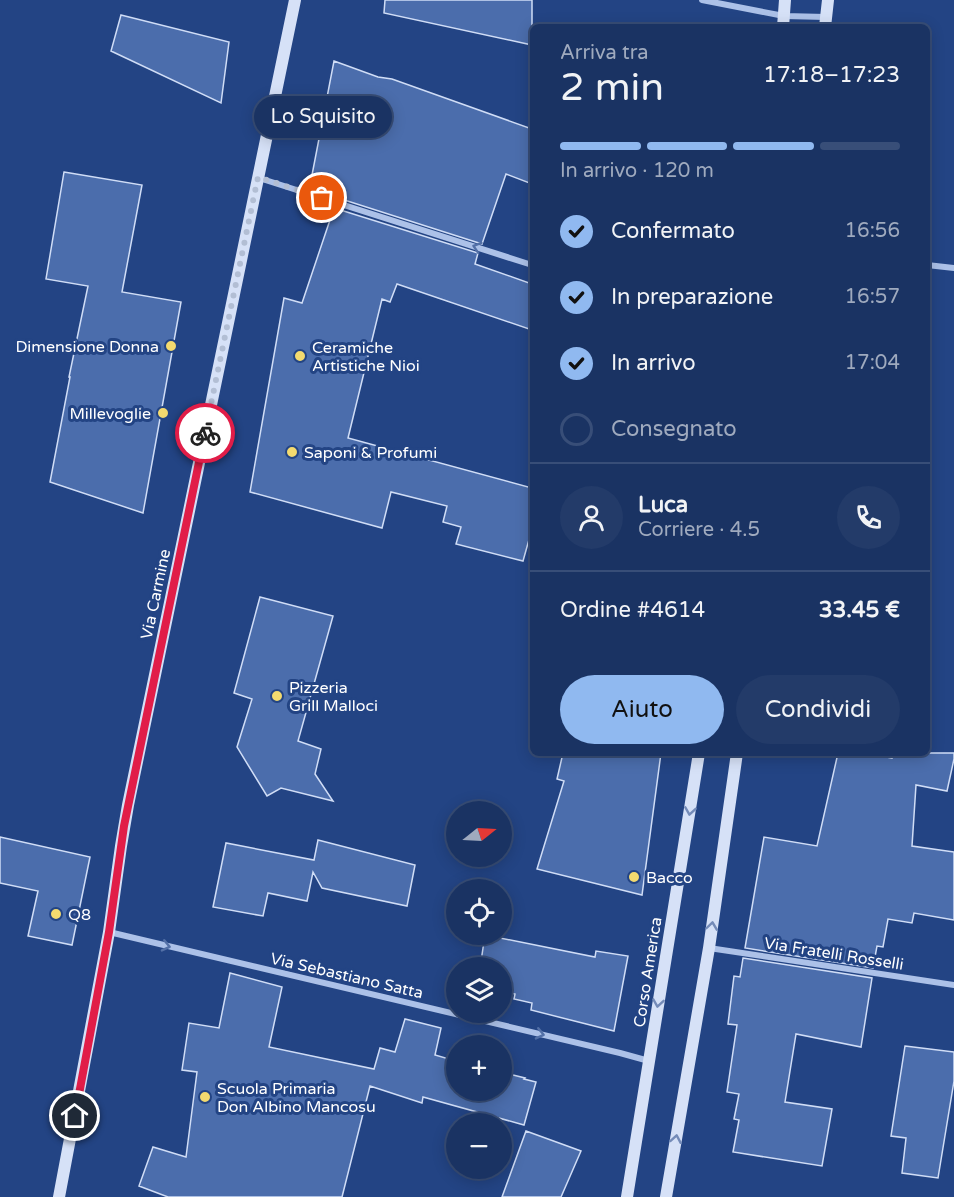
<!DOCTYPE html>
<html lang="it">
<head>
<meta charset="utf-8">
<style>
	body { margin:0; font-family:"Varela Round",sans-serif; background:#233b69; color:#f1f3f6; height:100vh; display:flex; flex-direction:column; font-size:22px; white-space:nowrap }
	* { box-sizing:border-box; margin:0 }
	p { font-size:20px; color:#9faabe }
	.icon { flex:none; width:33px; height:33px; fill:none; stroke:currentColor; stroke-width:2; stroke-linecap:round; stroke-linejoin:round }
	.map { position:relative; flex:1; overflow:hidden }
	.details { position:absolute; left:530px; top:24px; width:400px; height:732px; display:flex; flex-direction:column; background:#1a3363; border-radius:9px; box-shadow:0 3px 15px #0003,0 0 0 2px #384e78 }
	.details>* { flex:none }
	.needle { width:39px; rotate:72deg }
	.controls { position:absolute; left:446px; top:801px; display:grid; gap:12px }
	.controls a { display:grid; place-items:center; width:66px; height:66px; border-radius:50%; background:#1a3363; box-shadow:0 3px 15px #0003,0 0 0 2px #384e78; font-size:30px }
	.pin { position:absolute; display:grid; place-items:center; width:51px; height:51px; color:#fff; margin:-26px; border:3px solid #fff; border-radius:50%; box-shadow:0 2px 6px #0007 }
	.courier { position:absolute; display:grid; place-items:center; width:60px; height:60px; margin:-30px; border:4px solid #e11d48; border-radius:50%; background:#fff; color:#222; box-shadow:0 2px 8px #0007 }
	.bubble { position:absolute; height:42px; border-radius:21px; background:#1a3363; box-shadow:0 3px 15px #0003,0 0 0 2px #384e78; font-size:20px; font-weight:600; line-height:42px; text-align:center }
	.overview em { font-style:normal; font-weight:600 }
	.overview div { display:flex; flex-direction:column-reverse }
	.overview { display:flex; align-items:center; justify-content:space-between; height:102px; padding:0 30px }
	h1 { font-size:39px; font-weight:600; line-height:45px }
	.bar { display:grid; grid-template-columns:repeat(4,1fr); gap:9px 6px; align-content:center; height:72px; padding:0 30px }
	.bar i { height:8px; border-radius:4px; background:#384e78 }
	.bar .current { background:#90b9f0 }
	.bar p { grid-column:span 4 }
	.line { display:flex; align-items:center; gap:15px; padding:0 30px; border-top:2px solid #384e78 }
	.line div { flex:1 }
	.round { display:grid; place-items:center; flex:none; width:63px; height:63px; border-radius:32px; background:#233b69 }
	ol { padding:0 30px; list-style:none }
	li { display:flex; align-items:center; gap:18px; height:66px }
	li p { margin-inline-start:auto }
	li .icon { padding:6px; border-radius:50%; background:#90b9f0; color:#111; stroke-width:4 }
	li:last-child { color:#9faabe }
	li i { width:33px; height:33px; border:3px solid #384e78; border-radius:50% }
	.button { display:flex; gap:12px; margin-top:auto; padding:12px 30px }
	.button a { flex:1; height:69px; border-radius:36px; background:#90b9f0; color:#111; font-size:24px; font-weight:600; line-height:69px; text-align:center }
	.button a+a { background:#233b69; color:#f1f3f6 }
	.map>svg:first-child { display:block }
	.building { fill:#4b6dac; stroke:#d0ddf6; stroke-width:1.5 }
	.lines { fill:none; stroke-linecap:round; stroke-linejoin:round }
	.street { stroke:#acc1e8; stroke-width:6 }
	.secondary { stroke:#d6e1f7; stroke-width:12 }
	.oneway { stroke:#5370a7 }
	.oneway2 { stroke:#748bb8 }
	.done { stroke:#b2bed4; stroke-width:6; stroke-dasharray:0 10.8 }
	.route { stroke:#e11d48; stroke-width:8 }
	.poi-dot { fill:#f3da6f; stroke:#234484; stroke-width:2 }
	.labels { text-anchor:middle; stroke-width:6; stroke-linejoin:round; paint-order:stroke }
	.poi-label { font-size:16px; fill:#fff; stroke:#234484; text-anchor:start }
	.street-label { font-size:16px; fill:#fff; stroke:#234484 }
</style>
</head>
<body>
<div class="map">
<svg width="954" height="1197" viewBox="0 0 954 1197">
	<rect width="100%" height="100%" fill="#234484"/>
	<!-- building -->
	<path class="building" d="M385,0h147v45l-148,-32z
		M121,15l108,27 -8,61 -110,-52z
		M334,61l44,16 14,2 140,50v55l-26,-10 -24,70 -144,-46 4,-14 -30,-9z
		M64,172l78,13 -20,107 59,10 -38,211 -93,-31 20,-105h-1l19,-91 -42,-7z
		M334,208l144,45 -3,11 57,20v46l-135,-46 -7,18 -8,-3 -34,139 184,50v41l-9,32 -67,-17 5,-17 -18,-5 4,-16 -56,-14 -9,36 -132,-36 34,-194 18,5z
		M260,597l73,19 -35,125 23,8 -6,25 18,27 -52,-13 -14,8 -30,-49 15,-48 -18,-6z
		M563,753h98l-19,142 -105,-26 27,-88 -7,-2z
		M838,753h28l26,5 1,-5h61v6l-7,32 -31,-6 -4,61 42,6v68l-40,-7 -2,10 -24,-4 -5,28 -6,-1 -4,22 -128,-20 19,-111 53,9z
		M0,837l90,20 -18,88 -44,-9 10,-45 -38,-8z
		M318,840l97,25 -8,41 -85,-18 -9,-16 -6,29 -39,-8 -5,23 -50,-9 13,-64 88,17z
		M485,935l110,22 1,-6 32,5 -14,75 -83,-21 1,-7 -18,-4 1,-5 -14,-3v-23h-21z
		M743,958l129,20 -11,69 -65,-13 -11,68 47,7 -10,57 -89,-14 6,-32 -5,-1 5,-25 -12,-2 10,-67 -9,-1 6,-48 6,1z
		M230,973l52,14 -13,60 105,22 6,-21 15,4 10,-33 36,9 -6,27 21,6v29h45v-18l24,6 -1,1 12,3 -12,43 -101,-28 -1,6 -52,-17 -28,111h-174l-29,-11 14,-39 33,10 11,-85 -15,-2 7,-47 30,5z
		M905,1046l49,6v29l-16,97 -36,-5 4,-35 -15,-2z
		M526,1131l55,20 -20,46h-59z"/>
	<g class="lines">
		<!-- street -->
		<path class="street" d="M702,0l82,16 42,1
			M259,178l273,87
			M927,265l27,3
			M109,932l511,121 29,8
			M709,948l245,37"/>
		<!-- secondary -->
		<path class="secondary" d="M783,27l2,-27
			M825,27l3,-27
			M59,1197l50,-265 12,-86 7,-41 167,-805
			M627,1197l72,-444
			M666,1197l43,-249 28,-195"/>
	</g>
	<!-- one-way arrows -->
	<defs><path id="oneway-chevron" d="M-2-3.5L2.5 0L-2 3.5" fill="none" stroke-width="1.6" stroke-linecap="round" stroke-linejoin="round" transform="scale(1.5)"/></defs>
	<g class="oneway">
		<use href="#oneway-chevron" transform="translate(477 247) rotate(-162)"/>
		<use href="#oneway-chevron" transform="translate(166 946) rotate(13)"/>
		<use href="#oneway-chevron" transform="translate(540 1034) rotate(13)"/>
	</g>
	<g class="oneway2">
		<use href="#oneway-chevron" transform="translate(690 811) rotate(99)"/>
		<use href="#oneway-chevron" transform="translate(712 926) rotate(-82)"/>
		<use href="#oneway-chevron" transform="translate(658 1003) rotate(99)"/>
		<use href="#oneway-chevron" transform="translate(676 1139) rotate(-80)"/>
	</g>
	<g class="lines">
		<!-- done -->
		<path class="done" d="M205,433l53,-256 64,21"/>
		<!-- route -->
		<path class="route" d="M75,1116l34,-184 15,-106 81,-393"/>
	</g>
	<!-- markers -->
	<g class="poi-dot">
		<circle cx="171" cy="346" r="6"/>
		<circle cx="300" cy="356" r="6"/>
		<circle cx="163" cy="413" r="6"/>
		<circle cx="292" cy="452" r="6"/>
		<circle cx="277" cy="696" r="6"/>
		<circle cx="634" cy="877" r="6"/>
		<circle cx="56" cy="914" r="6"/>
		<circle cx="205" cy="1097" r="6"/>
	</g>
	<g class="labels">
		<!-- poi labels -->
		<g class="poi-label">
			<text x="159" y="352" text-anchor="end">Dimensione Donna</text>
			<text x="312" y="353">Ceramiche<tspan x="312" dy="18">Artistiche Nioi</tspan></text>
			<text x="151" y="419" text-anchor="end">Millevoglie</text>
			<text x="304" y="458">Saponi &amp; Profumi</text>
			<text x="289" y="693">Pizzeria<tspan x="289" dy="18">Grill Malloci</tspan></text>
			<text x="646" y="883">Bacco</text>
			<text x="68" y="920">Q8</text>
			<text x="217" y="1094">Scuola Primaria<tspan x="217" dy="18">Don Albino Mancosu</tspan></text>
		</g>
		<!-- street labels -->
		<g class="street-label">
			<text transform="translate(155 594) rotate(-78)" y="6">Via Carmine</text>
			<text transform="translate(834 953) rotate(9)" y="6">Via Fratelli Rosselli</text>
			<text transform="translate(647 972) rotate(-81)" y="6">Corso America</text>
			<text transform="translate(347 975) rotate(13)" y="6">Via Sebastiano Satta</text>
		</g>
	</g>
</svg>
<div class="controls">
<a><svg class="needle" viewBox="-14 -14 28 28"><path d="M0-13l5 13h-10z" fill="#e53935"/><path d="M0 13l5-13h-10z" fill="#9faabe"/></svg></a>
<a><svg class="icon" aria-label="locate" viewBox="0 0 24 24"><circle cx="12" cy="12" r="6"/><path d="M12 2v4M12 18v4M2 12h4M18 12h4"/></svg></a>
<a><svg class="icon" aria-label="layers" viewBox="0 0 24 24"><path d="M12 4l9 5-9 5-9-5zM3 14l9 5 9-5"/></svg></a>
<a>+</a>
<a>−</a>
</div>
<div class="pin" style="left:322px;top:198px;background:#ea580c"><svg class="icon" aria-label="bag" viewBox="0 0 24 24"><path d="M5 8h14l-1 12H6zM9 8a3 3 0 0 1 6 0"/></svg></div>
<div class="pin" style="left:75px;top:1116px;background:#1f2937"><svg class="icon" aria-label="home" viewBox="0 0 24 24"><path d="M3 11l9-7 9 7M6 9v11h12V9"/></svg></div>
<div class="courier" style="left:205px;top:433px"><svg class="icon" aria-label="bike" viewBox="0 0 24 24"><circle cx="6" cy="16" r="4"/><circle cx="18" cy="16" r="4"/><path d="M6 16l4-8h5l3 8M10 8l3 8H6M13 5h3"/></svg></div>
<div class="bubble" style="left:254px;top:96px;width:138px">Lo Squisito</div>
<section class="details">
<div class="overview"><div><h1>2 min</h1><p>Arriva tra</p></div><em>17:18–17:23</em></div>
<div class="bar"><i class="current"></i><i class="current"></i><i class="current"></i><i></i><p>In arrivo · 120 m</p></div>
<ol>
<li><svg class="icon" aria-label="check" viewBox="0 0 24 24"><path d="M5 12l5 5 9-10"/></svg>Confermato<p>16:56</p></li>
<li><svg class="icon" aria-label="check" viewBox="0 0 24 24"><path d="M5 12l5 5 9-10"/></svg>In preparazione<p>16:57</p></li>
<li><svg class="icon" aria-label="check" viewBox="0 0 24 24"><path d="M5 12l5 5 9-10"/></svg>In arrivo<p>17:04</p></li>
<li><i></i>Consegnato</li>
</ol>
<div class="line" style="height:108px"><a class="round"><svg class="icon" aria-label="person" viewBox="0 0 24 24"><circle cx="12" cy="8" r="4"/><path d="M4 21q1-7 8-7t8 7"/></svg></a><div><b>Luca</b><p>Corriere · 4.5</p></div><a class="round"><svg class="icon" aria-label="phone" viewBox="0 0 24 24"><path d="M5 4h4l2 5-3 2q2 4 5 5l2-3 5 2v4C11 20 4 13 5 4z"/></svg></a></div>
<div class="line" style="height:78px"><div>Ordine #4614</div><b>33.45 €</b></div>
<div class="button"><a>Aiuto</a><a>Condividi</a></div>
</section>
</div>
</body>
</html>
